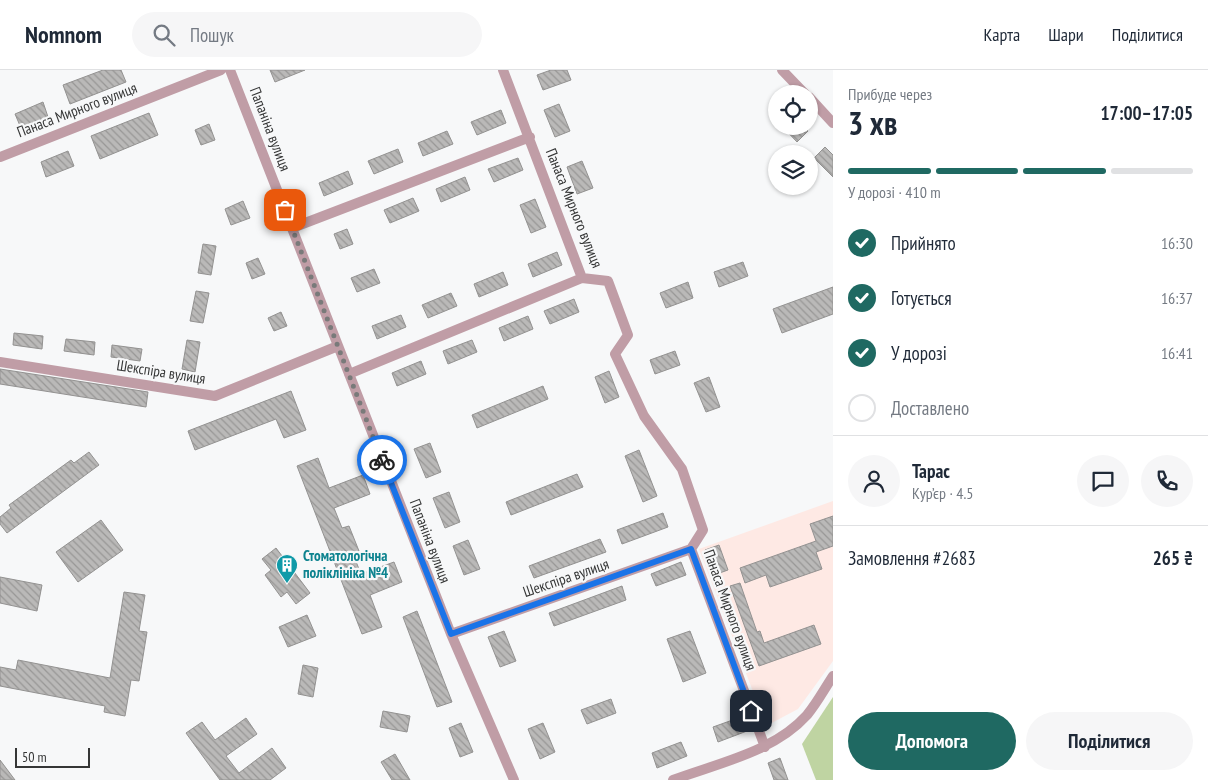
<!DOCTYPE html>
<html lang="uk">
<head>
<meta charset="utf-8">
<style>
	body { margin:0; font-family:"PT Sans Narrow",sans-serif; background:#f6f6f7; color:#1f2937; height:100vh; display:flex; flex-direction:column; font-size:19px; white-space:nowrap }
	* { box-sizing:border-box; margin:0 }
	p { font-size:16px; color:#747a83 }
	.icon { flex:none; width:28px; height:28px; fill:none; stroke:currentColor; stroke-width:2; stroke-linecap:round; stroke-linejoin:round }
	.map { position:relative; flex:1; overflow:hidden }
	.drawer { display:flex; flex-direction:column; background:#fff; width:375px }
	.drawer>* { flex:none }
	.buttons { position:absolute; left:768px; top:15px; display:grid; gap:10px }
	.buttons a { display:grid; place-items:center; width:50px; height:50px; border-radius:50%; background:#fff; box-shadow:0 1px 4px #0004; font-size:25px }
	.scale { position:absolute; left:15px; bottom:12px; width:75px; box-sizing:border-box; padding-left:5px; border:2px solid #353636; border-top:0; font-size:14px; line-height:18px; white-space:nowrap; color:#353636; -webkit-text-stroke:4px #f7f8f9; paint-order:stroke }
	.pin { position:absolute; display:grid; place-items:center; width:42px; height:42px; color:#fff; margin:-21px; border-radius:10px; box-shadow:0 2px 8px #0006 }
	.courier { position:absolute; display:grid; place-items:center; width:50px; height:50px; margin:-25px; border:4px solid #1a73e8; border-radius:50%; background:#fff; color:#222; box-shadow:0 1px 6px #0007 }
	.head em { font-style:normal; font-weight:600 }
	.head div { display:flex; flex-direction:column-reverse }
	.head { display:flex; align-items:center; justify-content:space-between; height:85px; padding:0 15px }
	h1 { font-size:32px; font-weight:600; line-height:38px }
	.bar { display:grid; grid-template-columns:repeat(4,1fr); gap:8px 5px; align-content:center; height:60px; padding:0 15px }
	.bar i { height:6px; border-radius:4px; background:#e0e1e3 }
	.bar .active { background:#1f6962 }
	.bar p { grid-column:span 4 }
	.line { display:flex; align-items:center; gap:12px; padding:0 15px; border-top:1px solid #e0e1e3 }
	.line div { flex:1 }
	.round { display:grid; place-items:center; flex:none; width:52px; height:52px; border-radius:26px; background:#f6f6f7 }
	ol { padding:0 15px; list-style:none }
	li { display:flex; align-items:center; gap:15px; height:55px }
	li p { margin-inline-start:auto }
	li .icon { padding:5px; border-radius:50%; background:#1f6962; color:#fff; stroke-width:4 }
	li:last-child { color:#747a83 }
	li i { width:28px; height:28px; border:2px solid #e0e1e3; border-radius:50% }
	.button { display:flex; gap:10px; margin-top:auto; padding:10px 15px }
	.button a { flex:1; height:58px; border-radius:30px; background:#1f6962; color:#fff; font-size:20px; font-weight:600; line-height:58px; text-align:center }
	.button a+a { background:#f6f6f7; color:#1f2937 }
	header { display:flex; align-items:center; gap:30px; box-sizing:border-box; height:70px; padding:0 25px; background:#fff; border-bottom:1px solid #e0e1e3 }
	header strong { font-size:24px }
	nav { display:flex; gap:28px; margin-inline-start:auto; font-size:18px }
	.search { width:350px; height:45px; background:#f6f6f7; display:flex; align-items:center; gap:12px; box-sizing:border-box; padding:0 18px; border-radius:28px; color:#747a83; font-size:19px }
	main { display:flex; flex:1; min-height:0 }
	.map>svg:first-child { display:block }
	.education { fill:#fee9e4 }
	.green { fill:#bfd4a2 }
	.building { fill:url(#building-back-hatch); stroke:#939291 }
	.lines { fill:none; stroke-linecap:round; stroke-linejoin:round }
	.street { stroke:#c09da6; stroke-width:10 }
	.done { stroke:#797a7a; stroke-width:5; stroke-dasharray:0 9 }
	.route { stroke:#1a73e8; stroke-width:6 }
	.labels { text-anchor:middle; stroke-width:4.5; stroke-linejoin:round; paint-order:stroke }
	.street-label { font-size:15px; fill:#353636; stroke:#f7f8f9 }
	.culture-label { font-size:15px; font-weight:bold; fill:#0d838f; stroke:#f7f8f9; text-anchor:start }
</style>
</head>
<body>
<header>
<strong>Nomnom</strong>
<div class="search"><svg class="icon" aria-label="search" viewBox="0 0 24 24"><circle cx="10" cy="10" r="6"/><path d="M15 15l6 6"/></svg>Пошук</div>
<nav><a>Карта</a><a>Шари</a><a>Поділитися</a></nav>
</header>
<main>
<div class="map">
<svg width="833" height="710" viewBox="0 0 833 710">
	<defs>
		<pattern id="building-back-hatch" width="6" height="6" patternUnits="userSpaceOnUse" patternTransform="scale(1.25)"><rect width="6" height="6" fill="#bab9b8"/><path d="M-1 5l2 2M0 0l6 6M5-1l2 2" fill="none" stroke="#989796"/></pattern>
	</defs>
	<rect width="100%" height="100%" fill="#f7f8f9"/>
	<!-- education -->
	<path class="education" d="M833,431v160l-35,48 -32,17 -67,-177z"/>
	<!-- green -->
	<path class="green" d="M833,627v83h-17l-14,-36z"/>
	<!-- building -->
	<path class="building" d="M103,0h18l5,12 -56,22 -7,-19z
		M270,0h35l-30,12z
		M551,0h16l4,10 -28,10 -6,-15z
		M43,32l5,15 -27,11 -6,-14z
		M559,34l11,27 -15,6 -11,-27z
		M501,40l5,13 -29,12 -6,-13z
		M149,43l9,22 -58,24 -9,-23z
		M209,54l6,16 -14,5 -6,-15z
		M782,56h21l5,5 -11,11z
		M447,61l6,13 -30,12 -5,-13z
		M825,77l8,8v22l-19,-19z
		M398,79l5,13 -29,12 -6,-13z
		M68,81l6,15 -28,11 -5,-15z
		M518,88l5,12 -29,12 -6,-13z
		M582,91l11,27 -16,6 -10,-27z
		M348,101l5,13 -29,12 -5,-13z
		M465,107l5,13 -29,12 -5,-13z
		M413,128l6,13 -29,12 -6,-13z
		M535,129l11,28 -15,6 -11,-28z
		M243,131l7,17 -19,7 -6,-16z
		M347,159l6,15 -13,5 -6,-15z
		M203,174l13,2 -5,29 -13,-2z
		M557,182l5,13 -29,12 -5,-13z
		M258,188l7,16 -13,5 -6,-16z
		M743,192l5,14 -29,11 -5,-15z
		M374,199l6,14 -23,9 -6,-14z
		M503,202l5,13 -29,12 -5,-13z
		M688,212l5,16 -27,10 -6,-15z
		M833,217v27l-51,19 -9,-24z
		M196,221l13,2 -6,30 -13,-2z
		M451,223l6,13 -29,12 -6,-13z
		M574,229l5,13 -29,12 -6,-13z
		M281,242l6,14 -13,5 -6,-13z
		M401,245l5,12 -29,12 -5,-13z
		M528,246l5,13 -29,12 -5,-13z
		M14,263l29,3 -1,13 -29,-4z
		M66,269l29,3 -1,13 -30,-4z
		M187,270l13,2 -5,30 -13,-3z
		M472,270l5,12 -29,12 -5,-13z
		M112,275l30,4 -2,12 -29,-4z
		M675,281l5,14 -25,9 -5,-14z
		M421,291l5,13 -29,12 -5,-13z
		M0,299l148,23 -2,15 -146,-23z
		M609,301l10,26 -14,6 -10,-26z
		M709,307l11,30 -14,5 -12,-29z
		M543,316l5,13 -71,29 -5,-13z
		M291,321l15,39 -22,8 -8,-19 -81,31 -7,-19z
		M430,373l11,29 -15,6 -12,-29z
		M639,380l18,46 -14,6 -18,-46z
		M89,382l10,13 -92,68 -7,-9v-7l11,-9 -2,-3 62,-45 3,3z
		M318,388l11,30 34,-13 7,19 -36,14 8,20 7,-2 10,25 -6,3 8,20 33,-12 8,20 -32,13 12,32 -20,7 -65,-168z
		M577,404l6,13 -72,28 -5,-13z
		M449,422l11,30 -15,6 -12,-30z
		M663,443l5,14 -46,17 -5,-14z
		M833,446v30l-17,6 6,17 -52,18 -4,-12 -21,8 -5,-15 76,-27 -6,-17z
		M101,450l22,30 -45,32 -22,-30z
		M600,469l6,13 -72,26 -5,-12z
		M468,470l12,29 -16,6 -11,-29z
		M719,475l9,25 -14,5 -9,-25z
		M276,478l34,45 -14,11 -9,-12 -6,5 -16,-22 6,-5 -9,-11z
		M681,492l5,13 -30,11 -5,-12z
		M0,507l42,8 -5,26 -37,-8z
		M740,513l17,49 3,-1 4,12 50,-18 7,19 -62,22 -29,-80z
		M622,516l4,14 -72,26 -5,-13z
		M124,522l21,3 -6,36 8,1 -8,49 -8,-1 -6,36 -21,-4 1,-6 -105,-20v-19l16,3 2,-10 92,18z
		M417,541l35,91 -15,5 -34,-90z
		M307,545l9,21 -28,11 -9,-20z
		M504,561l12,30 -16,6 -12,-30z
		M690,561l16,42 -23,9 -16,-43z
		M303,595l15,3 -5,29 -15,-3z
		M611,629l5,14 -29,11 -6,-14z
		M383,641l27,5 -3,16 -27,-5z
		M741,647l6,14 -29,11 -5,-15z
		M246,648l11,16 -31,22 13,17 33,-25 14,20 -16,12h-50l-34,-47 16,-11 13,18z
		M461,653l12,29 -13,5 -11,-29z
		M543,653l12,29 -15,7 -12,-30z
		M681,672l6,14 -30,12 -5,-15z
		M395,684l15,26h-18l-11,-18z
		M780,688l8,22h-14l-6,-17z
		M0,690l15,20h-15z"/>
	<g class="lines">
		<!-- street -->
		<path class="street" d="M230,0l221,564 63,146
			M503,0l79,208
			M782,0l23,24
			M809,27l24,26
			M0,87l221,-87
			M292,158l238,-91
			M0,292l215,34 123,-50
			M349,304l233,-96 26,3 20,54 -13,19 29,62 38,53 21,61 -12,19
			M691,479l74,198
			M451,564l240,-85
			M673,710c45,-17 101,-28 134,-65 10,-12 18,-27 26,-39"/>
	</g>
	<g class="lines">
		<!-- done -->
		<path class="done" d="M285,140l97,250"/>
		<!-- route -->
		<path class="route" d="M382,390l69,174 240,-85 60,162"/>
	</g>
	<!-- icons -->
	<defs>
		<g id="building-pin" transform="scale(1.125)"><path d="M0 17L-7.5 6A9.5 9.5 0 1 1 7.5 6Z" fill="#0f9aa8" stroke="#f7f8f9"/><path d="M-4-6H4V6H1V3H-1V6H-4ZM-2.5-4.3h1.7v1.8h-1.7ZM.8-4.3h1.7v1.8H.8ZM-2.5-1h1.7V.8h-1.7ZM.8-1h1.7V.8H.8Z" fill="#fff"/></g>
	</defs>
	<g fill-rule="evenodd">
		<use href="#building-pin" x="287" y="495"/>
	</g>
	<g class="labels">
		<!-- street labels -->
		<g class="street-label">
			<text transform="translate(77 40) rotate(-21)" y="5">Панаса Мирного вулиця</text>
			<text transform="translate(270 59) rotate(69)" y="5">Папаніна вулиця</text>
			<text transform="translate(574 138) rotate(68)" y="5">Панаса Мирного вулиця</text>
			<text transform="translate(161 302) rotate(9)" y="5">Шекспіра вулиця</text>
			<text transform="translate(430 471) rotate(69)" y="5">Папаніна вулиця</text>
			<text transform="translate(566 508) rotate(-19)" y="5">Шекспіра вулиця</text>
			<text transform="translate(730 540) rotate(70)" y="5">Панаса Мирного вулиця</text>
		</g>
		<!-- culture labels -->
		<g class="culture-label">
			<text x="303" y="491">Стоматологічна<tspan x="303" dy="17">поліклініка №4</tspan></text>
		</g>
	</g>
</svg>
<div class="buttons">
<a><svg class="icon" aria-label="locate" viewBox="0 0 24 24"><circle cx="12" cy="12" r="6"/><path d="M12 2v4M12 18v4M2 12h4M18 12h4"/></svg></a>
<a><svg class="icon" aria-label="layers" viewBox="0 0 24 24"><path d="M12 4l9 5-9 5-9-5zM3 14l9 5 9-5"/></svg></a>
</div>
<div class="scale">50 m</div>
<div class="pin" style="left:285px;top:140px;background:#ea580c"><svg class="icon" aria-label="bag" viewBox="0 0 24 24"><path d="M5 8h14l-1 12H6zM9 8a3 3 0 0 1 6 0"/></svg></div>
<div class="pin" style="left:751px;top:641px;background:#1f2937"><svg class="icon" aria-label="home" viewBox="0 0 24 24"><path d="M3 11l9-7 9 7M6 9v11h12V9"/></svg></div>
<div class="courier" style="left:382px;top:390px"><svg class="icon" aria-label="bike" viewBox="0 0 24 24"><circle cx="6" cy="16" r="4"/><circle cx="18" cy="16" r="4"/><path d="M6 16l4-8h5l3 8M10 8l3 8H6M13 5h3"/></svg></div>
</div>
<section class="drawer">
<div class="head"><div><h1>3 хв</h1><p>Прибуде через</p></div><em>17:00–17:05</em></div>
<div class="bar"><i class="active"></i><i class="active"></i><i class="active"></i><i></i><p>У дорозі · 410 m</p></div>
<ol>
<li><svg class="icon" aria-label="check" viewBox="0 0 24 24"><path d="M5 12l5 5 9-10"/></svg>Прийнято<p>16:30</p></li>
<li><svg class="icon" aria-label="check" viewBox="0 0 24 24"><path d="M5 12l5 5 9-10"/></svg>Готується<p>16:37</p></li>
<li><svg class="icon" aria-label="check" viewBox="0 0 24 24"><path d="M5 12l5 5 9-10"/></svg>У дорозі<p>16:41</p></li>
<li><i></i>Доставлено</li>
</ol>
<div class="line" style="height:90px"><a class="round"><svg class="icon" aria-label="person" viewBox="0 0 24 24"><circle cx="12" cy="8" r="4"/><path d="M4 21q1-7 8-7t8 7"/></svg></a><div><b>Тарас</b><p>Кур’єр · 4.5</p></div><a class="round"><svg class="icon" aria-label="chat" viewBox="0 0 24 24"><path d="M4 5h16v11H9l-5 4z"/></svg></a><a class="round"><svg class="icon" aria-label="phone" viewBox="0 0 24 24"><path d="M5 4h4l2 5-3 2q2 4 5 5l2-3 5 2v4C11 20 4 13 5 4z"/></svg></a></div>
<div class="line" style="height:65px"><div>Замовлення #2683</div><b>265 ₴</b></div>
<div class="button"><a>Допомога</a><a>Поділитися</a></div>
</section>
</main>
</body>
</html>
